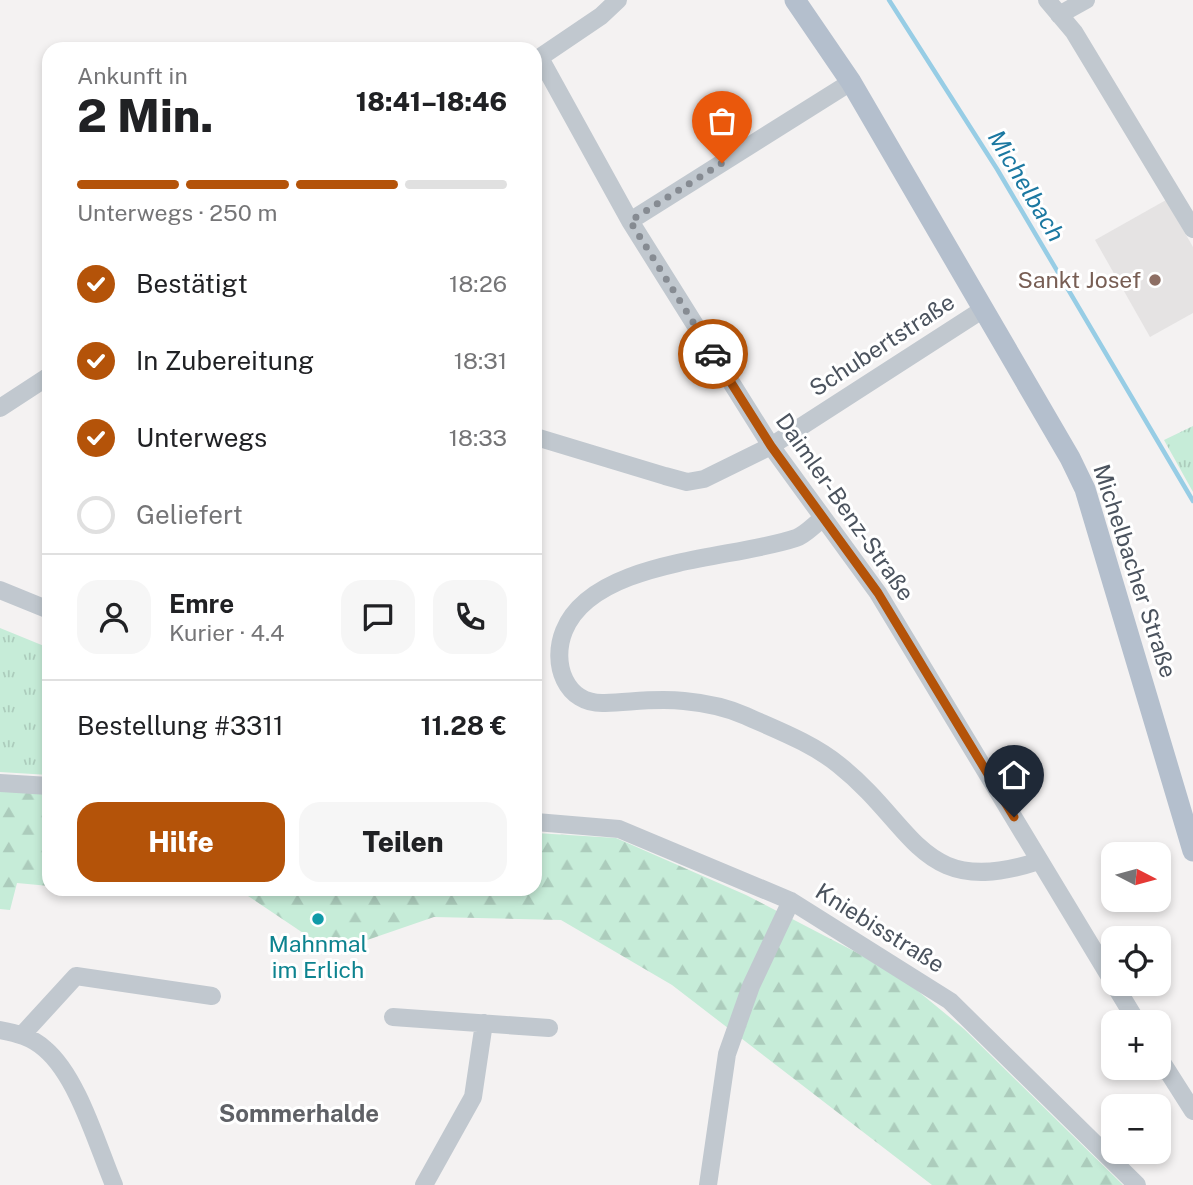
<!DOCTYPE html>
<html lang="de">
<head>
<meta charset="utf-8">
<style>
	body { margin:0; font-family:"Public Sans",sans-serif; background:#f6f6f6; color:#202124; height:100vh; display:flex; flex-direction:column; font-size:26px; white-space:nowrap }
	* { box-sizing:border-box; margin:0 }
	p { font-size:23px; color:#757577 }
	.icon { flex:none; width:38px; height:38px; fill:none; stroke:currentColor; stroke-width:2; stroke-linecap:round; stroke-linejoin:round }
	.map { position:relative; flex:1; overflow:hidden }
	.side { position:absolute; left:42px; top:42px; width:500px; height:854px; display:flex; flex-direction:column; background:#fff; border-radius:21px; box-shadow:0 4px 10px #0003 }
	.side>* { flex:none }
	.needle { width:46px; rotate:96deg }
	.buttons { position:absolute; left:1101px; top:842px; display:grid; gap:14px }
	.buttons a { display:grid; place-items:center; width:70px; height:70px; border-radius:14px; background:#fff; box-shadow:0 4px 10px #0003; font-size:35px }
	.pin { position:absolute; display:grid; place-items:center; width:60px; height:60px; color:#fff; margin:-72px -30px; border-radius:50% 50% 50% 0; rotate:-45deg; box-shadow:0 0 7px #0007 }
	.pin .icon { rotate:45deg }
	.courier { position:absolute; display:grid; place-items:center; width:70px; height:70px; margin:-35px; border:5px solid #b45309; border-radius:50%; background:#fff; color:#222; box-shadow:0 2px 9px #0007 }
	.headline em { font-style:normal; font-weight:800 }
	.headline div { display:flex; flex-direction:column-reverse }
	.headline { display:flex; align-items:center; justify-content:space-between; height:119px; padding:0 35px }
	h1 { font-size:46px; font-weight:800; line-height:52px }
	.bar { display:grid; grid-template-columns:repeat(4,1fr); gap:10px 7px; align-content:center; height:84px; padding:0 35px }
	.bar i { height:9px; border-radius:5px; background:#e0e0e0 }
	.bar .current { background:#b45309 }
	.bar p { grid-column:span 4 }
	.line { display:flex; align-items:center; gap:18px; padding:0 35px; border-top:2px solid #e0e0e0 }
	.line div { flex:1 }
	.round { display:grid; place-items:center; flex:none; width:74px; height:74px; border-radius:21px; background:#f6f6f6 }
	ol { padding:0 35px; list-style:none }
	li { display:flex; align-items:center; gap:21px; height:77px }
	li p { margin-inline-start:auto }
	li .icon { padding:7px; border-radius:50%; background:#b45309; color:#fff; stroke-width:4 }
	li:last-child { color:#757577 }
	li i { width:38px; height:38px; border:4px solid #e0e0e0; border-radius:50% }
	.button { display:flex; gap:14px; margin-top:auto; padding:14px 35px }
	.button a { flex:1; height:80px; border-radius:21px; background:#b45309; color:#fff; font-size:28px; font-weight:800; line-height:80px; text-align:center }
	.button a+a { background:#f6f6f6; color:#202124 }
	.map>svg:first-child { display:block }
	.education { fill:#e5e3e3 }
	.grass { fill:url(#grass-tufts) }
	.forest { fill:url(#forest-firs) }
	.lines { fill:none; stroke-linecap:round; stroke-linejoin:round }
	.stream { stroke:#97cde5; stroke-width:4.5 }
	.minor { stroke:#c1c8cf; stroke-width:18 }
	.major { stroke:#b4bfcd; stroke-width:21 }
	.done { stroke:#868b92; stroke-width:7; stroke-dasharray:0 12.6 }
	.route { stroke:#b45309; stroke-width:9 }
	.education-dot { fill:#8d6e63; stroke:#fff; stroke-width:2.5 }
	.culture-dot { fill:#0f9aa8; stroke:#fff; stroke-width:2.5 }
	.labels { text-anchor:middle; stroke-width:6; stroke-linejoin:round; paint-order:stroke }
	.education-label { font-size:23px; fill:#785e54; stroke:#fff; text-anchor:end }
	.street-label { font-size:23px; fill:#4b535e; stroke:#fff }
	.culture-label { font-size:23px; fill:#0d838f; stroke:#fff }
	.water-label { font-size:24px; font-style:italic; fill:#1b78a1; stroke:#fff }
	.neighbourhood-label { font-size:24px; font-weight:bold; fill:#5f6166; stroke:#fff }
</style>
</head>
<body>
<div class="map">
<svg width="1193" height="1185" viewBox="0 0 1193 1185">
	<defs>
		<pattern id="grass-tufts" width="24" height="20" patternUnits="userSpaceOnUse" patternTransform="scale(1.75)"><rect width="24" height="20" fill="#c6ecd8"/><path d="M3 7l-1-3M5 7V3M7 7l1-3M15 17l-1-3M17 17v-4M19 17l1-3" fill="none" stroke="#acccbc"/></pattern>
		<pattern id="forest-firs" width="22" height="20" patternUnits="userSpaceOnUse" patternTransform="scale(1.75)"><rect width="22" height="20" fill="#c6ecd8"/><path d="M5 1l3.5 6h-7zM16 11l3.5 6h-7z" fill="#acccbc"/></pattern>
	</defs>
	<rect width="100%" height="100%" fill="#f4f2f2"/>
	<!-- education -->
	<path class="education" d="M1166,200l27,47v66l-43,24 -55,-97z"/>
	<!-- grass -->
	<path class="grass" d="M1193,426v66l-29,-52z
		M0,628l49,20v127l-49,-3z"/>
	<!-- forest -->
	<path class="forest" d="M0,791h49v95l-32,-3 -7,27 -10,-1z
		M536,833l80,5 130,57 150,78 68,56 159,156h-191l-260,-200 -111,-65 -127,-3 -90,31 -23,-3 -73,-49h-103l-62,-7h453z"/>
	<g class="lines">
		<!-- stream -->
		<path class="stream" d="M889,0l108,169 196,332"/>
		<!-- minor -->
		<path class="minor" d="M1047,0l27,32 119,197
			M1059,15l27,-15
			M540,58l90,163 141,225 107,147 235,389
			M536,60l65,-44 17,-16
			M630,221l221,-139
			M0,408l49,-32
			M536,437l129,39 22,6 17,-3 67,-33 211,-136
			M822,519c-8,6 -17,16 -26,19 -65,22 -203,21 -232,93 -13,32 1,74 41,72 28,-1 51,-5 79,-2 22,2 42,6 62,15 31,14 66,27 93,49 78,62 81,135 200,96
			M0,590l49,20
			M0,783l49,3
			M536,822l83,7 172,72 159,100 187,184
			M1114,984l23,38
			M393,1017l156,11
			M0,1030c16,3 32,7 45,19 33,28 52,96 69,136
			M22,1035l54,-59 136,20
			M1158,1056l35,55
			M424,1185l49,-88 11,-74
			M708,1185l19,-131 24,-68 40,-85"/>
		<!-- major -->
		<path class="major" d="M795,0l56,82 219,376 15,31 108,362"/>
	</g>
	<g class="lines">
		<!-- done -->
		<path class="done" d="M713,354l-83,-133 92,-58"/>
		<!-- route -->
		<path class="route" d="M713,354l58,92 107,147 136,224"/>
	</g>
	<!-- markers -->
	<circle class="education-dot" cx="1155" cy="280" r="7"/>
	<circle class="culture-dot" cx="318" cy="919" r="7"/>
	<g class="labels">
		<!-- education labels -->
		<g class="education-label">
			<text x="1141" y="288">Sankt Josef</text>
		</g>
		<!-- street labels -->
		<g class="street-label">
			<text transform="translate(882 345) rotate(-33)" y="8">Schubertstraße</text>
			<text transform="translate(845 507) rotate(55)" y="8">Daimler-Benz-Straße</text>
			<text transform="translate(1135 571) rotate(72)" y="8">Michelbacher Straße</text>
			<text transform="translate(880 928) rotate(32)" y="8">Kniebisstraße</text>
		</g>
		<!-- culture labels -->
		<g class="culture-label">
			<text x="318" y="952">Mahnmal<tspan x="318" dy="26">im Erlich</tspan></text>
		</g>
		<!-- water labels -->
		<g class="water-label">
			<text transform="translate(1026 186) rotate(59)" y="8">Michelbach</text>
		</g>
		<!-- neighbourhood labels -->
		<g class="neighbourhood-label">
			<text x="299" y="1122">Sommerhalde</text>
		</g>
	</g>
</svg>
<div class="buttons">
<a><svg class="needle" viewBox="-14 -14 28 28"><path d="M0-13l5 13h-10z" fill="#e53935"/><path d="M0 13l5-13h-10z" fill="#757577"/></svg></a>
<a><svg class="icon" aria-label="locate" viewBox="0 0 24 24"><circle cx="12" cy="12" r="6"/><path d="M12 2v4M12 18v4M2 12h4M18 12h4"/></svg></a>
<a>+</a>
<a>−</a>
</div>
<div class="pin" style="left:722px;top:163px;background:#ea580c"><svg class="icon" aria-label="bag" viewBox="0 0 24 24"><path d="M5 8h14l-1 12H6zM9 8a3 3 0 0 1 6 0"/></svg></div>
<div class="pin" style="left:1014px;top:817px;background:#1f2937"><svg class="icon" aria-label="home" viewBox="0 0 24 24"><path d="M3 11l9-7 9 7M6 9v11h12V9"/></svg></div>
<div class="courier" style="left:713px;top:354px"><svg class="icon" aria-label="car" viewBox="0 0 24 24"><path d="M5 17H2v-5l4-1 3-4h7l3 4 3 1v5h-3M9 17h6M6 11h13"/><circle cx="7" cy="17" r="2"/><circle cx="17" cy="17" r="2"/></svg></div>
<section class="side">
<div class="headline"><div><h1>2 Min.</h1><p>Ankunft in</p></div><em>18:41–18:46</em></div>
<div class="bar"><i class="current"></i><i class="current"></i><i class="current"></i><i></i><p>Unterwegs · 250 m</p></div>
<ol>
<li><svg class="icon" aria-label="check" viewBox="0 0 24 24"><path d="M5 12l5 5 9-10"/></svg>Bestätigt<p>18:26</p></li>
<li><svg class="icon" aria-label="check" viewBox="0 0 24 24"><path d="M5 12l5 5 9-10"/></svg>In Zubereitung<p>18:31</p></li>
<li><svg class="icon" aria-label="check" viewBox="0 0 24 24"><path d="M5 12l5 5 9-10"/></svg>Unterwegs<p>18:33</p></li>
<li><i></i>Geliefert</li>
</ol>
<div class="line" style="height:126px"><a class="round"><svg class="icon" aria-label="person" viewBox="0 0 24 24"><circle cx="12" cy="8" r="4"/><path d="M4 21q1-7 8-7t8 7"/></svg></a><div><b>Emre</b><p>Kurier · 4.4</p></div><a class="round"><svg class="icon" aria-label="chat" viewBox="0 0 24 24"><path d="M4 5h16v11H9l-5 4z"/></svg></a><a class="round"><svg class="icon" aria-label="phone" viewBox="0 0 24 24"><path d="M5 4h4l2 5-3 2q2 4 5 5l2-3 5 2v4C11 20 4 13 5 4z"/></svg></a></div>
<div class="line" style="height:91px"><div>Bestellung #3311</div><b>11.28 €</b></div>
<div class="button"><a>Hilfe</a><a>Teilen</a></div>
</section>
</div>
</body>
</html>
